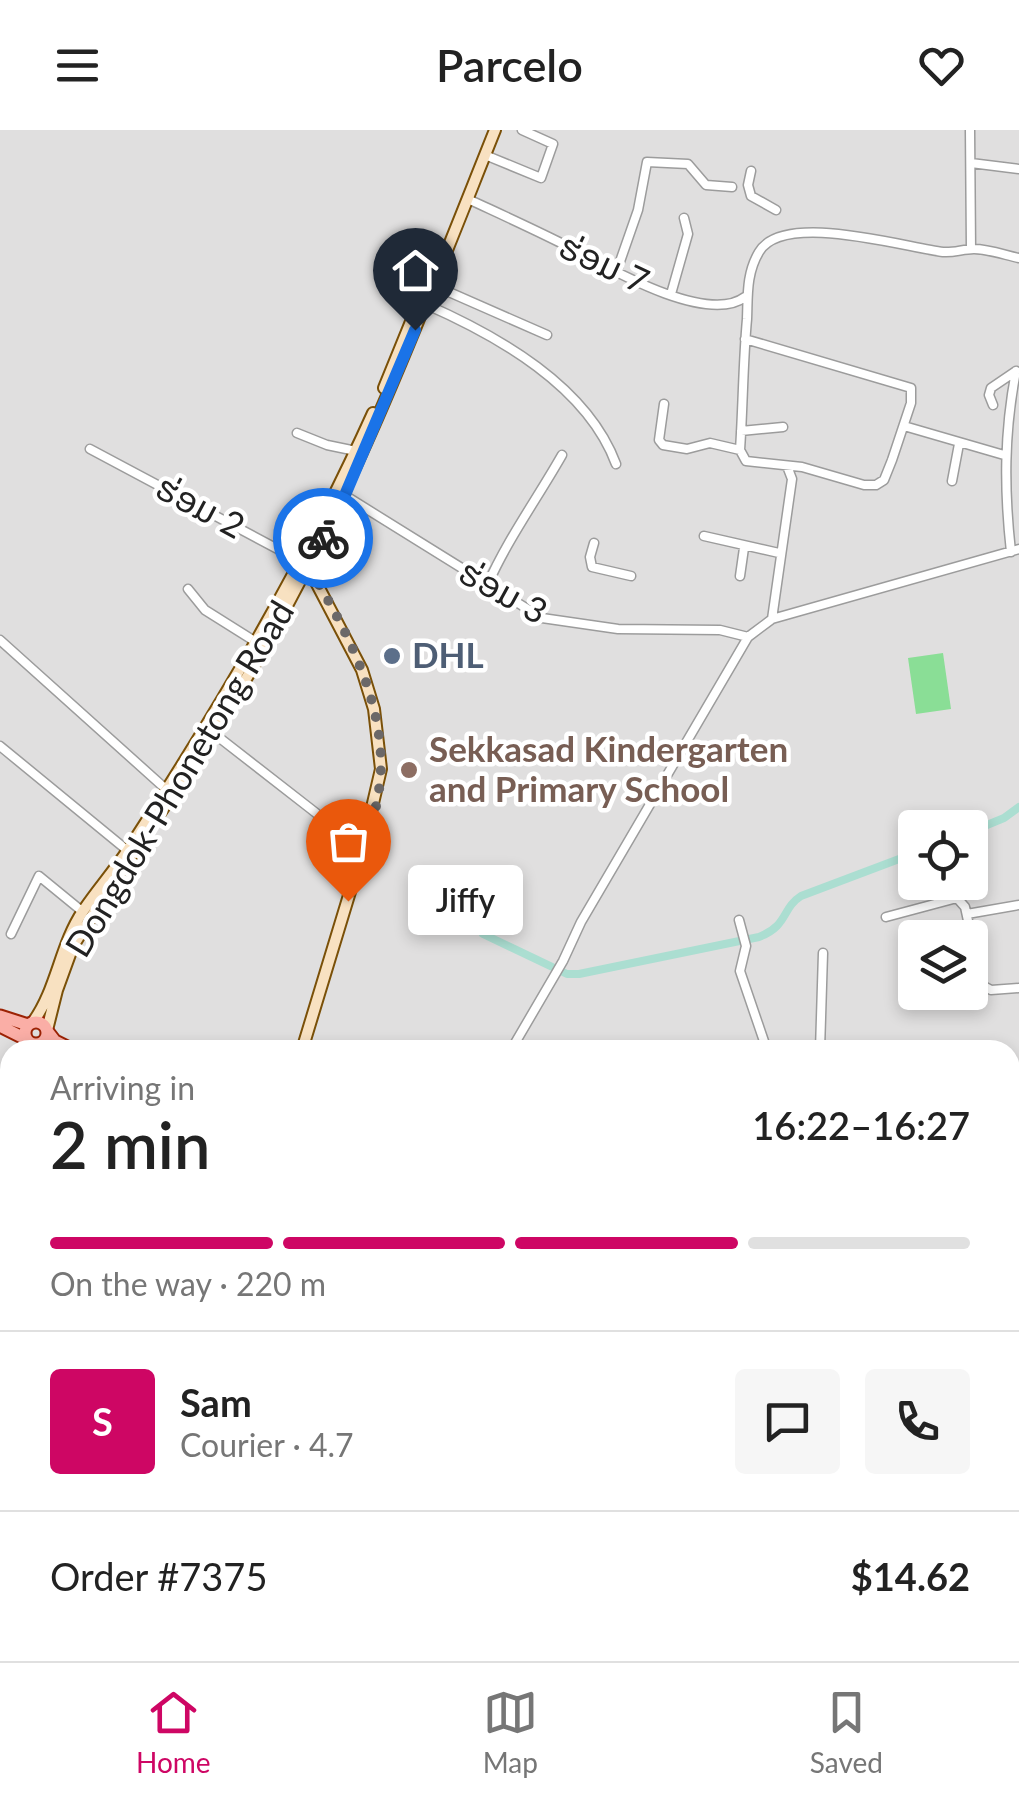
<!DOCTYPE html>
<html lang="en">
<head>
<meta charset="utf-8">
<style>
	body { margin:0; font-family:Lato,"Noto Sans Lao",sans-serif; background:#f6f6f6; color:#222; height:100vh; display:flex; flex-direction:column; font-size:38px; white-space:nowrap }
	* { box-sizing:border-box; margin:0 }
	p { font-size:32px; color:#767676 }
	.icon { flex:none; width:55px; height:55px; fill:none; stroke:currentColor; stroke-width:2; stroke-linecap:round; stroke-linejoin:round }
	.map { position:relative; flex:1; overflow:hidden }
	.drawer { position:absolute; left:0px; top:910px; width:1020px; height:622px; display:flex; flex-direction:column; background:#fff; border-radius:30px 30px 0 0; box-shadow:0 5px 15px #0003 }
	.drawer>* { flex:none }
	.tools { position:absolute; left:898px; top:680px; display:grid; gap:20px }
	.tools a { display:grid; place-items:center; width:90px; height:90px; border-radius:10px; background:#fff; box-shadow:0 5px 15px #0003; font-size:50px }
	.pin { position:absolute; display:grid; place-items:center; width:85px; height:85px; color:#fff; margin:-102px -42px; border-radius:50% 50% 50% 0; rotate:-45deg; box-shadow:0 0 10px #0007 }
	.pin .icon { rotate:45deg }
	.courier { position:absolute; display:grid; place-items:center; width:100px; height:100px; margin:-50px; border:8px solid #1a73e8; border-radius:50%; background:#fff; color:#222; box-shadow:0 2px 12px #0007 }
	.bubble { position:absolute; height:70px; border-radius:10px; background:#fff; box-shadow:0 5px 15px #0003; font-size:32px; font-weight:600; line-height:70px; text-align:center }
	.overview em { font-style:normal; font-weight:600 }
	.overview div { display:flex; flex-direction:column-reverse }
	.overview { display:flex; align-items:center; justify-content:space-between; height:170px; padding:0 50px }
	h1 { font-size:65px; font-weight:600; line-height:75px }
	.bar { display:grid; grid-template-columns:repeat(4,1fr); gap:15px 10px; align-content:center; height:120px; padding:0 50px }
	.bar i { height:12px; border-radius:8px; background:#e0e0e0 }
	.bar .selected { background:#ce0664 }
	.bar p { grid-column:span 4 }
	.line { display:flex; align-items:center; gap:25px; padding:0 50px; border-top:2px solid #e0e0e0 }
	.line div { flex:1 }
	.round { display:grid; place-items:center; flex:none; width:105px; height:105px; border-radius:10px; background:#f6f6f6 }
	header { display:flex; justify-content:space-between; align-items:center; height:130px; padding:0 50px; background:#fff; font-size:45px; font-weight:600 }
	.menu { display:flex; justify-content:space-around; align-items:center; height:140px; border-top:2px solid #e0e0e0; background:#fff; font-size:28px; color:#767676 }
	.menu a { display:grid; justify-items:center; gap:5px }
	.menu .selected { color:#ce0664 }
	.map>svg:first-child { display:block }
	.residential { fill:#e0dfdf; fill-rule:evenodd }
	.pitch { fill:#8ade96 }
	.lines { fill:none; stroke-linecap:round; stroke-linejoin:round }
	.stream { stroke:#abded1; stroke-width:2.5 }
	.canal { stroke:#abded1; stroke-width:8 }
	.street-casing { stroke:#9c9c9c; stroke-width:11 }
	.secondary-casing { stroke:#7a5008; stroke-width:14 }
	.primary-casing { stroke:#9c2204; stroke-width:15 }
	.street { stroke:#fff; stroke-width:8 }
	.secondary { stroke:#f8e1c1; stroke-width:10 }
	.primary { stroke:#faaea6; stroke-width:11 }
	.done { stroke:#6b6868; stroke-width:10; stroke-dasharray:0 18 }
	.route { stroke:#1a73e8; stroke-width:12 }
	.service-dot { fill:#5c6f8a; stroke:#fff; stroke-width:4 }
	.education-dot { fill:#8d6e63; stroke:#fff; stroke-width:4 }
	.labels { text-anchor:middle; stroke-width:9; stroke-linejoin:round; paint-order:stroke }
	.street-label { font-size:35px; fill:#222; stroke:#fff }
	.service-label { font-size:35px; font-weight:bold; fill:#4e5e75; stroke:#fff; text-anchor:start }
	.education-label { font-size:35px; font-weight:bold; fill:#785e54; stroke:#fff; text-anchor:start }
</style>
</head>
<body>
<header><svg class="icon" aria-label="menu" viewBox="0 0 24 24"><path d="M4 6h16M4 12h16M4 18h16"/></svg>Parcelo<svg class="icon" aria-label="heart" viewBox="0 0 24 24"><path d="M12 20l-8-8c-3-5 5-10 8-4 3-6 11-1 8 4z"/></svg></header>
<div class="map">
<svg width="1019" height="1531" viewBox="0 0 1019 1531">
	<rect width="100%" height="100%" fill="#f2ebe9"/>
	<!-- residential -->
	<path class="residential" d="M0,0h1019v1328h-9v-408h-1000v598l-10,3zM915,698h55v54h-55zM915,808h55v54h-55z
		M1010,1355l9,1v175h-944l34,-9h901z"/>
	<!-- pitch -->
	<path class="pitch" d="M943,523l8,56 -35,5 -8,-56z"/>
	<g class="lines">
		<!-- stream -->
		<path class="stream" d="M1010,1349l9,1
			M23,1531l37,-9
			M654,1531l4,-9"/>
		<!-- canal -->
		<path class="canal" d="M970,702l34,-14 15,-11
			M483,804l84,40h12l180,-37c30,-12 22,-28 42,-41l114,-43"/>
		<!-- street casing -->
		<g class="street-casing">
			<path id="street" d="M970,0l1,119
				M485,25l56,23 12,-34 -31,-14
				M971,33l48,6
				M751,41l-3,14 3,11 25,14
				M468,69c30,14 61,28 91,43 39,20 146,85 186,55
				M616,143l22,-63 9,-48 41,2 18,21 26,2
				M433,155l114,50
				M671,164l17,-60 -4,-16
				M425,174c73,32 162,82 191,160
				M745,209l166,49v15l-19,57 -8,20 -8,5h-12l-62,-18 -56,-6 -6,-11c3,-44 3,-87 7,-131 1,-23 -1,-45 12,-67 24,-41 144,-5 184,0 11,1 20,-3 31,-3 14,0 31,6 45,9
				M664,274l-5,36 4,5 24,4 23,-6 30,7
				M993,275l-4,-10 2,-7 25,-17
				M904,296l100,29
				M741,301l42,-4
				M297,303l30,12 29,6
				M90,319l212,113
				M952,351l7,-37
				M341,363l201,125 76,11 102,1 28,7
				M704,406l75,17
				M594,413l-4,14 2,10 39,9
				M1011,422c-7,-63 -7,-119 5,-181
				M740,446l4,-28
				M487,456c20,-46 50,-87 75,-131
				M188,459l17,21 51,32
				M772,489l20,-140 -5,-13
				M0,510l168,151
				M212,602l104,81 44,46
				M0,616l128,105
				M967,784l52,-9
				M886,787l71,-19 8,9 17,78 9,5 28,-2
				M739,790l7,26 -6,25 27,79
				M11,804l28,-58 44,36
				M511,920l52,-89 18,-39 167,-285 24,-18 247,-70
				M820,920l3,-97
				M1010,961l9,-9
				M1017,1057l2,19
				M0,1073l10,4
				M1010,1125l9,25
				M0,1134l2,1
				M1010,1359l9,1
				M1014,1383l5,22
				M1010,1469l9,4
				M0,1480l10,-1
				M1010,1514l9,-11
				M941,1522v9
				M263,1531l28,-9
				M387,1531l2,-9
				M996,1531l7,-9"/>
		</g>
		<!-- secondary casing -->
		<g class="secondary-casing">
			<path id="secondary" d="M384,258l35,-86
				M33,892c24,-33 27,-77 50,-111 14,-21 31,-40 45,-61 91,-140 176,-284 245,-437
				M47,900l10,-40 16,-44c63,-102 135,-197 193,-302 93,-165 159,-339 229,-514
				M302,920l58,-191 21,-90 -7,-60 -12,-39 -54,-103
				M1010,1384l9,-2
				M232,1522l1,9
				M665,1522l19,9
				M578,1531l22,-9
				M801,1531l6,-9"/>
		</g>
		<!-- primary casing -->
		<g class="primary-casing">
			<path id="primary" d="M0,886l28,9
				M25 903a11 11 0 1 1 22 0a11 11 0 1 1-22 0Z
				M0,896l26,13
				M48,902l7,9 18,9
				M1010,1224l9,3
				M1010,1234l9,2"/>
		</g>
		<!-- street -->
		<use href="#street" class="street"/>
		<!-- secondary -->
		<use href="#secondary" class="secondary"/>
		<!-- primary -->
		<use href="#primary" class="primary"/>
	</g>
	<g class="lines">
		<!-- done -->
		<path class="done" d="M323,408l-15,28c36,59 74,130 73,201 -1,44 -21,92 -33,134"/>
		<!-- route -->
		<path class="route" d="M323,408l22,-43 70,-165"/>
	</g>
	<!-- markers -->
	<circle class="service-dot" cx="392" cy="526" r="10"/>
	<circle class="education-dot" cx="409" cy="640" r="10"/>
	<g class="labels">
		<!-- street labels -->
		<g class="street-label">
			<text transform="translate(604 134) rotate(25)" y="12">ຮ່ອມ 7</text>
			<text transform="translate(200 377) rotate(28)" y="12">ຮ່ອມ 2</text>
			<text transform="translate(503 462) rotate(29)" y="12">ຮ່ອມ 3</text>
			<text transform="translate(180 649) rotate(-59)" y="12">Dongdok-Phonetong Road</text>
		</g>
		<!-- service labels -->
		<g class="service-label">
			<text x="412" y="538">DHL</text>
		</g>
		<!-- education labels -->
		<g class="education-label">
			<text x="429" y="632">Sekkasad Kindergarten<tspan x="429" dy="40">and Primary School</tspan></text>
		</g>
	</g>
</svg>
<div class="tools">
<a><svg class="icon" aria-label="locate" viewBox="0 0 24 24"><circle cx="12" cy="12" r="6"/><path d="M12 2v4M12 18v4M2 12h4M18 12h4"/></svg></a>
<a><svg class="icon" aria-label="layers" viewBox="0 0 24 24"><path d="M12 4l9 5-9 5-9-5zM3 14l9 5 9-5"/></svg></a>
</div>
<div class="pin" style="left:348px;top:771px;background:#ea580c"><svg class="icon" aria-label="bag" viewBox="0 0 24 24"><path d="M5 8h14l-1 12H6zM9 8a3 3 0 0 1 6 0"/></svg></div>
<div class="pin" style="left:415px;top:200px;background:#1f2937"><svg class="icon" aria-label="home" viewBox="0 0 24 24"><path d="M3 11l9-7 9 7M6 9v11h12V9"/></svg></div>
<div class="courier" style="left:323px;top:408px"><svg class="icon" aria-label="bike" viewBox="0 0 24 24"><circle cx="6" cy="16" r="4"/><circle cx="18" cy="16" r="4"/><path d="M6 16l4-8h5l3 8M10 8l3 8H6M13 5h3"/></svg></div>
<div class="bubble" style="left:408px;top:735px;width:115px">Jiffy</div>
<section class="drawer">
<div class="overview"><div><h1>2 min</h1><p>Arriving in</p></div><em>16:22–16:27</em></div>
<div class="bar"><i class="selected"></i><i class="selected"></i><i class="selected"></i><i></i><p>On the way · 220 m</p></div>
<div class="line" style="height:180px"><b class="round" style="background:#ce0664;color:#fff">S</b><div><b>Sam</b><p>Courier · 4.7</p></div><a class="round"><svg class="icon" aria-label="chat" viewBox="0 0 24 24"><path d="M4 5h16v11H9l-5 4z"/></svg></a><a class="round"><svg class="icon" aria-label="phone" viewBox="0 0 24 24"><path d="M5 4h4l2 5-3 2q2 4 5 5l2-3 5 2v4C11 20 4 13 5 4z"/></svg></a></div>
<div class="line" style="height:130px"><div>Order #7375</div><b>$14.62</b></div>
</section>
</div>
<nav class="menu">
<a class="selected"><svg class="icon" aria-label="home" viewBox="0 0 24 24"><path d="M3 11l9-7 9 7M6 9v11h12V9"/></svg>Home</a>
<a><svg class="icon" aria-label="map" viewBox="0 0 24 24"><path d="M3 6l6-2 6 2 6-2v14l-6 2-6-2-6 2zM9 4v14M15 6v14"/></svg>Map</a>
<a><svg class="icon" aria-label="saved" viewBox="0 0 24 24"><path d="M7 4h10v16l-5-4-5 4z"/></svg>Saved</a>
</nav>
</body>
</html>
